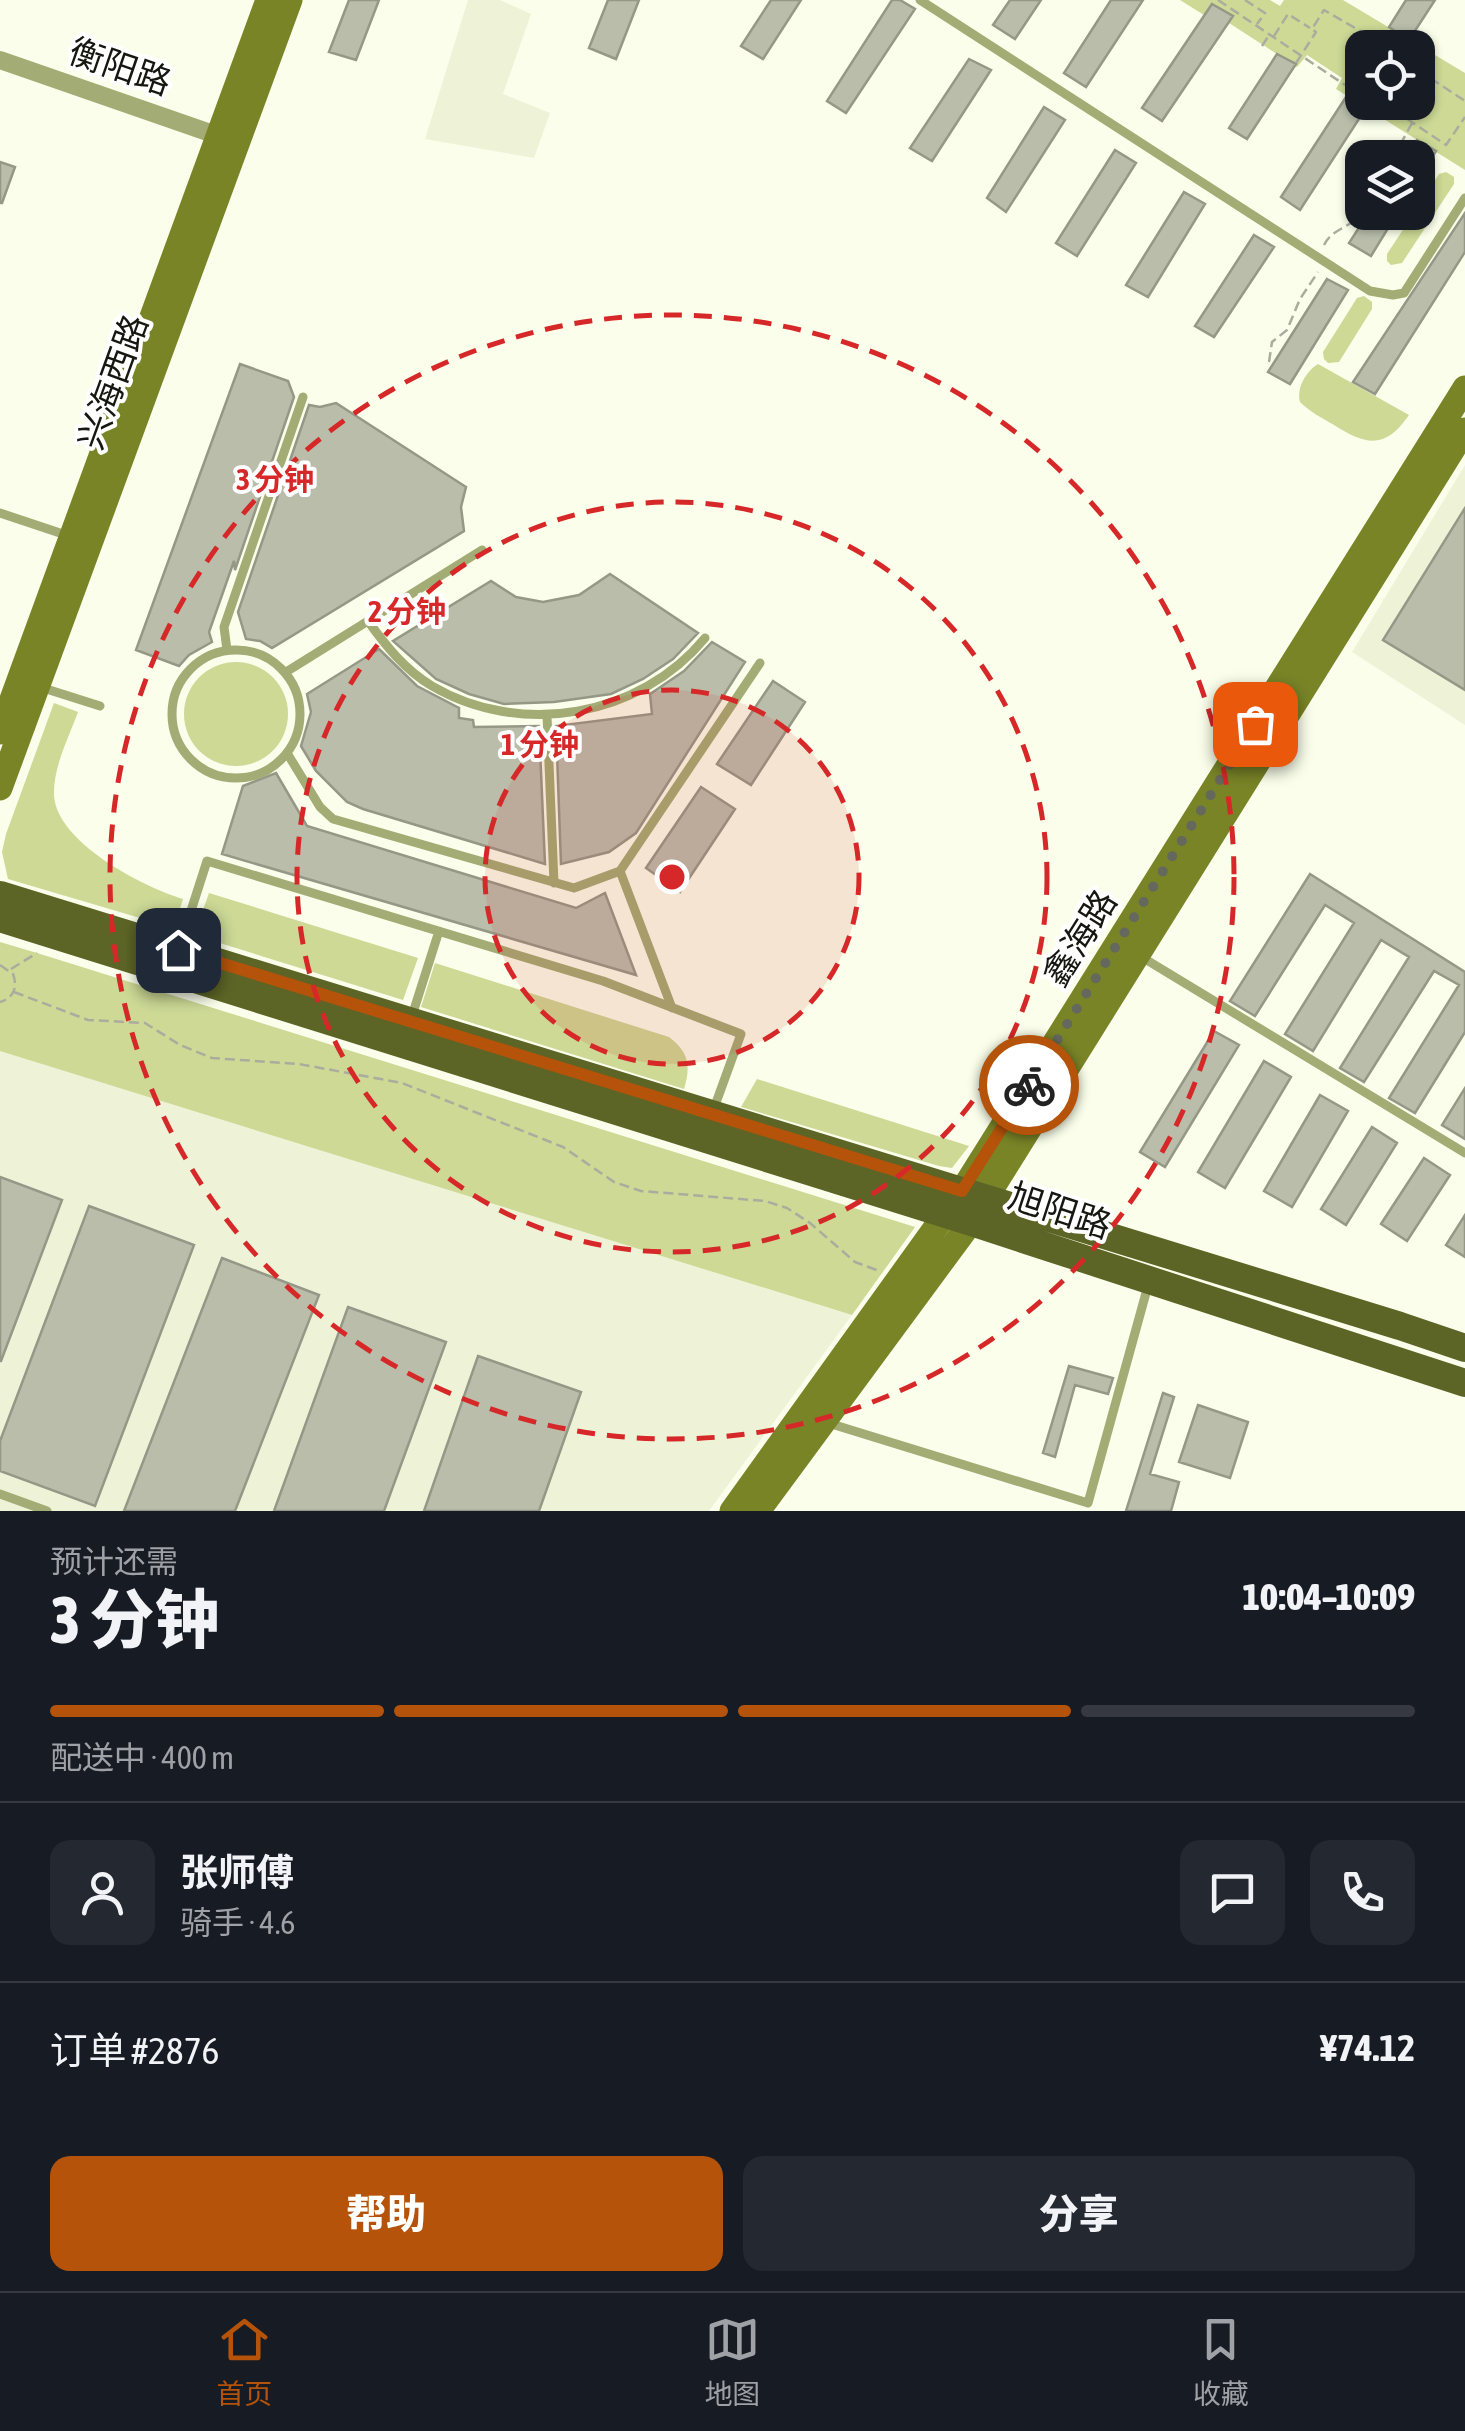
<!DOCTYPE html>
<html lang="zh">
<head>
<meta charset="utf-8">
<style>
	body { margin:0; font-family:"Asap Condensed","Noto Sans SC",sans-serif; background:#242831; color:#f1f3f6; height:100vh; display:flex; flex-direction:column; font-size:38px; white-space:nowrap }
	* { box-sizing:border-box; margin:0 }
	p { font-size:32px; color:#9ea1a6 }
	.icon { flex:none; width:55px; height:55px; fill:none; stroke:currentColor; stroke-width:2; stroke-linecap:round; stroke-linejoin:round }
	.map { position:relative; height:1511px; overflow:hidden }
	.details { display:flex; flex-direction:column; background:#171b24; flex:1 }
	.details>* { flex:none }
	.buttons { position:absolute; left:1345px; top:30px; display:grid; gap:20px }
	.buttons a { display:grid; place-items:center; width:90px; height:90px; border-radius:20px; background:#171b24; box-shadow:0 2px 8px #0004; font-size:50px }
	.pin { position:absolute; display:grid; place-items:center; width:85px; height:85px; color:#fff; margin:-42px; border-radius:20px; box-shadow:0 5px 15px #0006 }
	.courier { position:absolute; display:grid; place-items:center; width:100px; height:100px; margin:-50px; border:8px solid #b45309; border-radius:50%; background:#fff; color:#222; box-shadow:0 2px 12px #0007 }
	.overview em { font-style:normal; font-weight:800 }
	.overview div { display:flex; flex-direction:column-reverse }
	.overview { display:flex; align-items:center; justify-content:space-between; height:170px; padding:0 50px }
	h1 { font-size:65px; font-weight:800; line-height:75px }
	.bar { display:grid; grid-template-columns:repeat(4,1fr); gap:15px 10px; align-content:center; height:120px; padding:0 50px }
	.bar i { height:12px; border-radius:8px; background:#363941 }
	.bar .current { background:#b45309 }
	.bar p { grid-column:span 4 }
	.line { display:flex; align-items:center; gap:25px; padding:0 50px; border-top:2px solid #363941 }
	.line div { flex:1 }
	.round { display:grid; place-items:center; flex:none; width:105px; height:105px; border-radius:20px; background:#242831 }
	.primary-button { display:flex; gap:20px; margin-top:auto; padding:20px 50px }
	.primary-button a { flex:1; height:115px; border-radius:20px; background:#b45309; color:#fff; font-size:40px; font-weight:800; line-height:115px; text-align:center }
	.primary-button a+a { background:#242831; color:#f1f3f6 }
	.dock { display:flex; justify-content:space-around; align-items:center; height:140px; border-top:2px solid #363941; background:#171b24; font-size:28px; color:#9ea1a6 }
	.dock a { display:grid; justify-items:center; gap:5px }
	.dock .current { color:#b45309 }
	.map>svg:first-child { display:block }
	.built { fill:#eef3d8 }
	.green { fill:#cdd995; fill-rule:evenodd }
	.building { fill:#b9bdaa; stroke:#959886; stroke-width:2.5 }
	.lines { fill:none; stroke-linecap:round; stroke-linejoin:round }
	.path { stroke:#aaad9e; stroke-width:2.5; stroke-dasharray:10 5; stroke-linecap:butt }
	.lane { stroke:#a2ac74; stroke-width:9 }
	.street { stroke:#a2ac74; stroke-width:18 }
	.secondary { stroke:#798427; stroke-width:25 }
	.primary { stroke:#5d6526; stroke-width:28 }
	.done { stroke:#65685c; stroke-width:10; stroke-dasharray:0 18 }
	.route { stroke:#b45309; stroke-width:12 }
	.ring { fill:none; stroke:#d62828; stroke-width:5; stroke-dasharray:18 12 }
	.labels { text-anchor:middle; stroke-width:8; stroke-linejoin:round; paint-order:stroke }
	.street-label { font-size:35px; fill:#151710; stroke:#fff }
	.centre { fill:#d62828; stroke:#fff; stroke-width:5 }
	.ring-label { font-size:30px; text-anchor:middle; font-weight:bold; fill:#d62828; stroke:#fff; stroke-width:8; stroke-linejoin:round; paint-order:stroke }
</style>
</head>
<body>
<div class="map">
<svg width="1465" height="1511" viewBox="0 0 1465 1511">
	<rect width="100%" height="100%" fill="#fafeea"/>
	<!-- built -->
	<path class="built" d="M468,0h32l31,14 -28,80 47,19 -16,45 -109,-19z
		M1465,465v260l-113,-73z
		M0,1050l852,265 -143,196h-709z"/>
	<!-- green -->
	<path class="green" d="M1180,0h90l10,6 4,-6h59l122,73v97l-129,-81 6,-11 -35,-23 -10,12 -68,-44 3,-7 -20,-12 -8,11zM1362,48h56v54h-56z
		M1446,172l8,5v7l-52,79 -11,2 -4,-4v-7l27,-41 4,-1v-5l21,-33z
		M1364,296l8,6v7l-33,53 -11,1 -4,-4 -1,-7 34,-54z
		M1318,364l91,51c-24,35 -43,30 -75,10 -12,-7 -24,-13 -34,-23 -4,-13 6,-31 18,-38z
		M184 714a52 52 0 1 1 104 0a52 52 0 1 1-104 0Z
		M54,703l24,9c-9,25 -25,55 -24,83 2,47 89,92 129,104l-9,29 -166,-49 -6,-27 4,-18z
		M209,893l209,65 -15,42 -209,-65z
		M0,942l37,11 878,274 -63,88 -852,-264z
		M435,963l234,74c20,15 22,29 15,52l-263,-82z
		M757,1079l212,67 -17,22 -13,-2 -198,-59z"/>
	<!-- building -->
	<path class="building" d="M349,0h30l-23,60 -27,-8z
		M608,0h31l-23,59 -27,-11z
		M771,0h30l-38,59 -22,-13z
		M892,0h8l15,9 -69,104 -19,-12z
		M1010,0h31l-26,39 -22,-14z
		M1111,0h32l-57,87 -22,-14z
		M1406,0h29l-26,40 -20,-13z
		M1212,4l21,12 -71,105 -20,-13z
		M1277,54l19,10 -49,75 -18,-11z
		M969,59l22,11 -59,91 -22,-13z
		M1348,94l20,11 -68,105 -19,-13z
		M1044,107l21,13 -59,92 -19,-14z
		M1417,140l19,11 -18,30v-23h-13z
		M1115,150l21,13 -59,93 -21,-13z
		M0,162l15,5 -13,36h-2z
		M1184,192l21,12 -57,93 -22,-12z
		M1369,212h29l-27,44 -22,-13z
		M1465,213v39l-90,142 -22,-12z
		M1254,235l20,12 -60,90 -19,-11z
		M1327,279l21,11 -58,94 -22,-12z
		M240,364l48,17 6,16 -59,173 -1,-9 -25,71 3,10 -23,13 -10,11 -43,-16z
		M336,403l130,84 -5,20 3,24 -192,117 -12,-7 -14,-2 -8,-27 71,-207 11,2z
		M1465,508v182l-82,-50z
		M610,574l88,59 -25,26 -30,20 -32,15 -57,8 -50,2 -35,-10 -33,-15 -43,-38 98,-60 25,16 27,5 36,-7z
		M712,642l33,20 -109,171 -27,19 -48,12 -5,-138 96,-12 -2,-20 34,-23z
		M379,649l38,37 42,22v10l14,2 1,7 65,-1 6,138 -182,-55 -16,-7 -31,-31 -15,-25 10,-34 -4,-18z
		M773,681l32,21 -54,83 -34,-21z
		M276,773l31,53 269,82 29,-15 31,82 -414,-121 21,-68z
		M701,787l34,22 -55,83 -34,-24z
		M1310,874l155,98v60l-50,81 -26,-15 70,-113 -25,-14 -70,111 -24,-14 69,-111 -28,-17 -68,111 -28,-17 69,-111 -29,-18 -70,111 -25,-15z
		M1214,1031l25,14 -74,122 -25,-15z
		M1264,1061l27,16 -66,111 -27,-16z
		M1465,1088v51l-23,-14z
		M1320,1095l28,16 -56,96 -28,-16z
		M1372,1127l25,16 -51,82 -25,-16z
		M1424,1158l26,17 -43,66 -26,-17z
		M0,1177l62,23 -61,161h-1z
		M89,1206l105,39 -99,261 -95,-35v-30z
		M1465,1215v42l-19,-12z
		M222,1258l97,37 -84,216h-111z
		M348,1307l98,35 -62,169h-110z
		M478,1356l103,36 -42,119h-115z
		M1069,1366l44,12 -5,16 -33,-9 -20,72 -12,-4z
		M1163,1393l11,4 -24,77 29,8 -8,29h-45z
		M1198,1405l50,17 -18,56 -51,-16z"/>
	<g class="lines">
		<!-- path -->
		<path class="path" d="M1218,0l127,85 6,-8 11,7
			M1245,0l20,13 -8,11
			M1274,36l14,-22 22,14
			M1262,46l7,-11
			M1296,63l20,-31 -4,-3 12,-19 45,26 -5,7 7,5
			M1418,70l47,31
			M1355,80l7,-12
			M1382,102l64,43 19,-28
			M1393,158l19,-35
			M1324,245c8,-17 28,-17 38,-33
			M1269,362l3,-20 15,-12 13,-31 18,-27
			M0,965l13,9c5,13 1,24 -13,28
			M11,969l26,-16
			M14,992l74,28 57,3 35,22 32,13 87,6 103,19 161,64 51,35 27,9 124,10 22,7 23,15 45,39 24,9"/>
		<!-- lane -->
		<path class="lane" d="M920,0l450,291 23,4 11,-2 61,-95
			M0,513l69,23
			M368,621c18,25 37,49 64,65 89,52 208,31 273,-48
			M227,650l-3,-23 79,-230
			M172 714a64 64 0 1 1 128 0a64 64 0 1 1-128 0Z
			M286,672l196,-122
			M40,687l60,19
			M547,716l7,167
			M287,753l33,54 13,12 241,69 46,-17 140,-208
			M620,871l52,137
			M179,948l28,-87 396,120 138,53 -28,77
			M1140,956l325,197
			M411,1019l28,-88
			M825,1422l263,81 61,-221
			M0,1494l47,17"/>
		<!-- street -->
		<path class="street" d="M0,60l219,76"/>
		<!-- secondary -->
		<path class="secondary" d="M0,732l268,-732
			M0,788l290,-788
			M732,1511l230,-320 503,-803
			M758,1511l213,-289 494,-792"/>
		<!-- primary -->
		<path class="primary" d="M0,895l1400,431 65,22
			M0,918l971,304 494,161"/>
	</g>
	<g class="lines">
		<!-- done -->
		<path class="done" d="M1029,1085l226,-361"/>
		<!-- route -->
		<path class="route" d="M178,950l784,241 67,-106"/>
	</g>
	<!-- distance rings -->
	<circle cx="672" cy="877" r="187" fill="#d62828" fill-opacity=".12"/>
	<g class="ring">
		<circle cx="672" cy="877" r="187"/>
		<circle cx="672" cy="877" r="375"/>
		<circle cx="672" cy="877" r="562"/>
	</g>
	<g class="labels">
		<!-- street labels -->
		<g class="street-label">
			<text transform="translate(120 67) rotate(19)" y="12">衡阳路</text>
			<text transform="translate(113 382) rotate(-70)" y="12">兴海西路</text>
			<text transform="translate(1080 938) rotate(-58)" y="12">鑫海路</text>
			<text transform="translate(1060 1211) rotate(18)" y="12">旭阳路</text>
		</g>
	</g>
	<circle cx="672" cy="877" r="15" class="centre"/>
	<g class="ring-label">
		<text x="275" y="490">3 分钟</text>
		<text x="407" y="622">2 分钟</text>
		<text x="540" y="755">1 分钟</text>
	</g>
</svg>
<div class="buttons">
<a><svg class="icon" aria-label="locate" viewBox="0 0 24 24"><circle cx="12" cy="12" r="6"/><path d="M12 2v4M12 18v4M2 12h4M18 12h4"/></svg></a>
<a><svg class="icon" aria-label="layers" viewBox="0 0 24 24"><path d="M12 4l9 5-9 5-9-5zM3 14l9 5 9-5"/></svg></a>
</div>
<div class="pin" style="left:1255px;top:724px;background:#ea580c"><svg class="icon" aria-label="bag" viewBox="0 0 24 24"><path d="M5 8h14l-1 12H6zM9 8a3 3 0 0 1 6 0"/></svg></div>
<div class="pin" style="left:178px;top:950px;background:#1f2937"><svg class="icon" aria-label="home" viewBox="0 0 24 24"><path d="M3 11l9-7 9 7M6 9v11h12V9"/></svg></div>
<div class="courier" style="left:1029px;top:1085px"><svg class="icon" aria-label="bike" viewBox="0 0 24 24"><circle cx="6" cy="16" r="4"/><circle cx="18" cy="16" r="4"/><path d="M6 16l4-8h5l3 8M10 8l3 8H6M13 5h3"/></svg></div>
</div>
<section class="details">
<div class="overview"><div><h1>3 分钟</h1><p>预计还需</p></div><em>10:04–10:09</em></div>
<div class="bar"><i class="current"></i><i class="current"></i><i class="current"></i><i></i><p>配送中 · 400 m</p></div>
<div class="line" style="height:180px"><a class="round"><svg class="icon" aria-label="person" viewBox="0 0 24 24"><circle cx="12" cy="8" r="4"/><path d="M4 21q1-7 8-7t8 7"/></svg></a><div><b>张师傅</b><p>骑手 · 4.6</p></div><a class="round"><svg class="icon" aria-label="chat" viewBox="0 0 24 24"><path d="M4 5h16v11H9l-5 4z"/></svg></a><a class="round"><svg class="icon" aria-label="phone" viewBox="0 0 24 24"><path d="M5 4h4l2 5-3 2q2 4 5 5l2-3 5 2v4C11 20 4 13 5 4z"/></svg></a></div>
<div class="line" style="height:130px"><div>订单 #2876</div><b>¥74.12</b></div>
<div class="primary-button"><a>帮助</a><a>分享</a></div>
</section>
<nav class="dock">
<a class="current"><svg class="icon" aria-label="home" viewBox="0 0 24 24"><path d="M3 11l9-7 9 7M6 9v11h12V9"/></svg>首页</a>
<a><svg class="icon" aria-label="map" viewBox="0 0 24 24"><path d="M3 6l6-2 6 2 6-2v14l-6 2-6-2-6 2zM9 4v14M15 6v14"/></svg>地图</a>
<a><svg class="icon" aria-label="saved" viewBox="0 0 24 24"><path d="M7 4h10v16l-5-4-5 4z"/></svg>收藏</a>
</nav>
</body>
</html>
